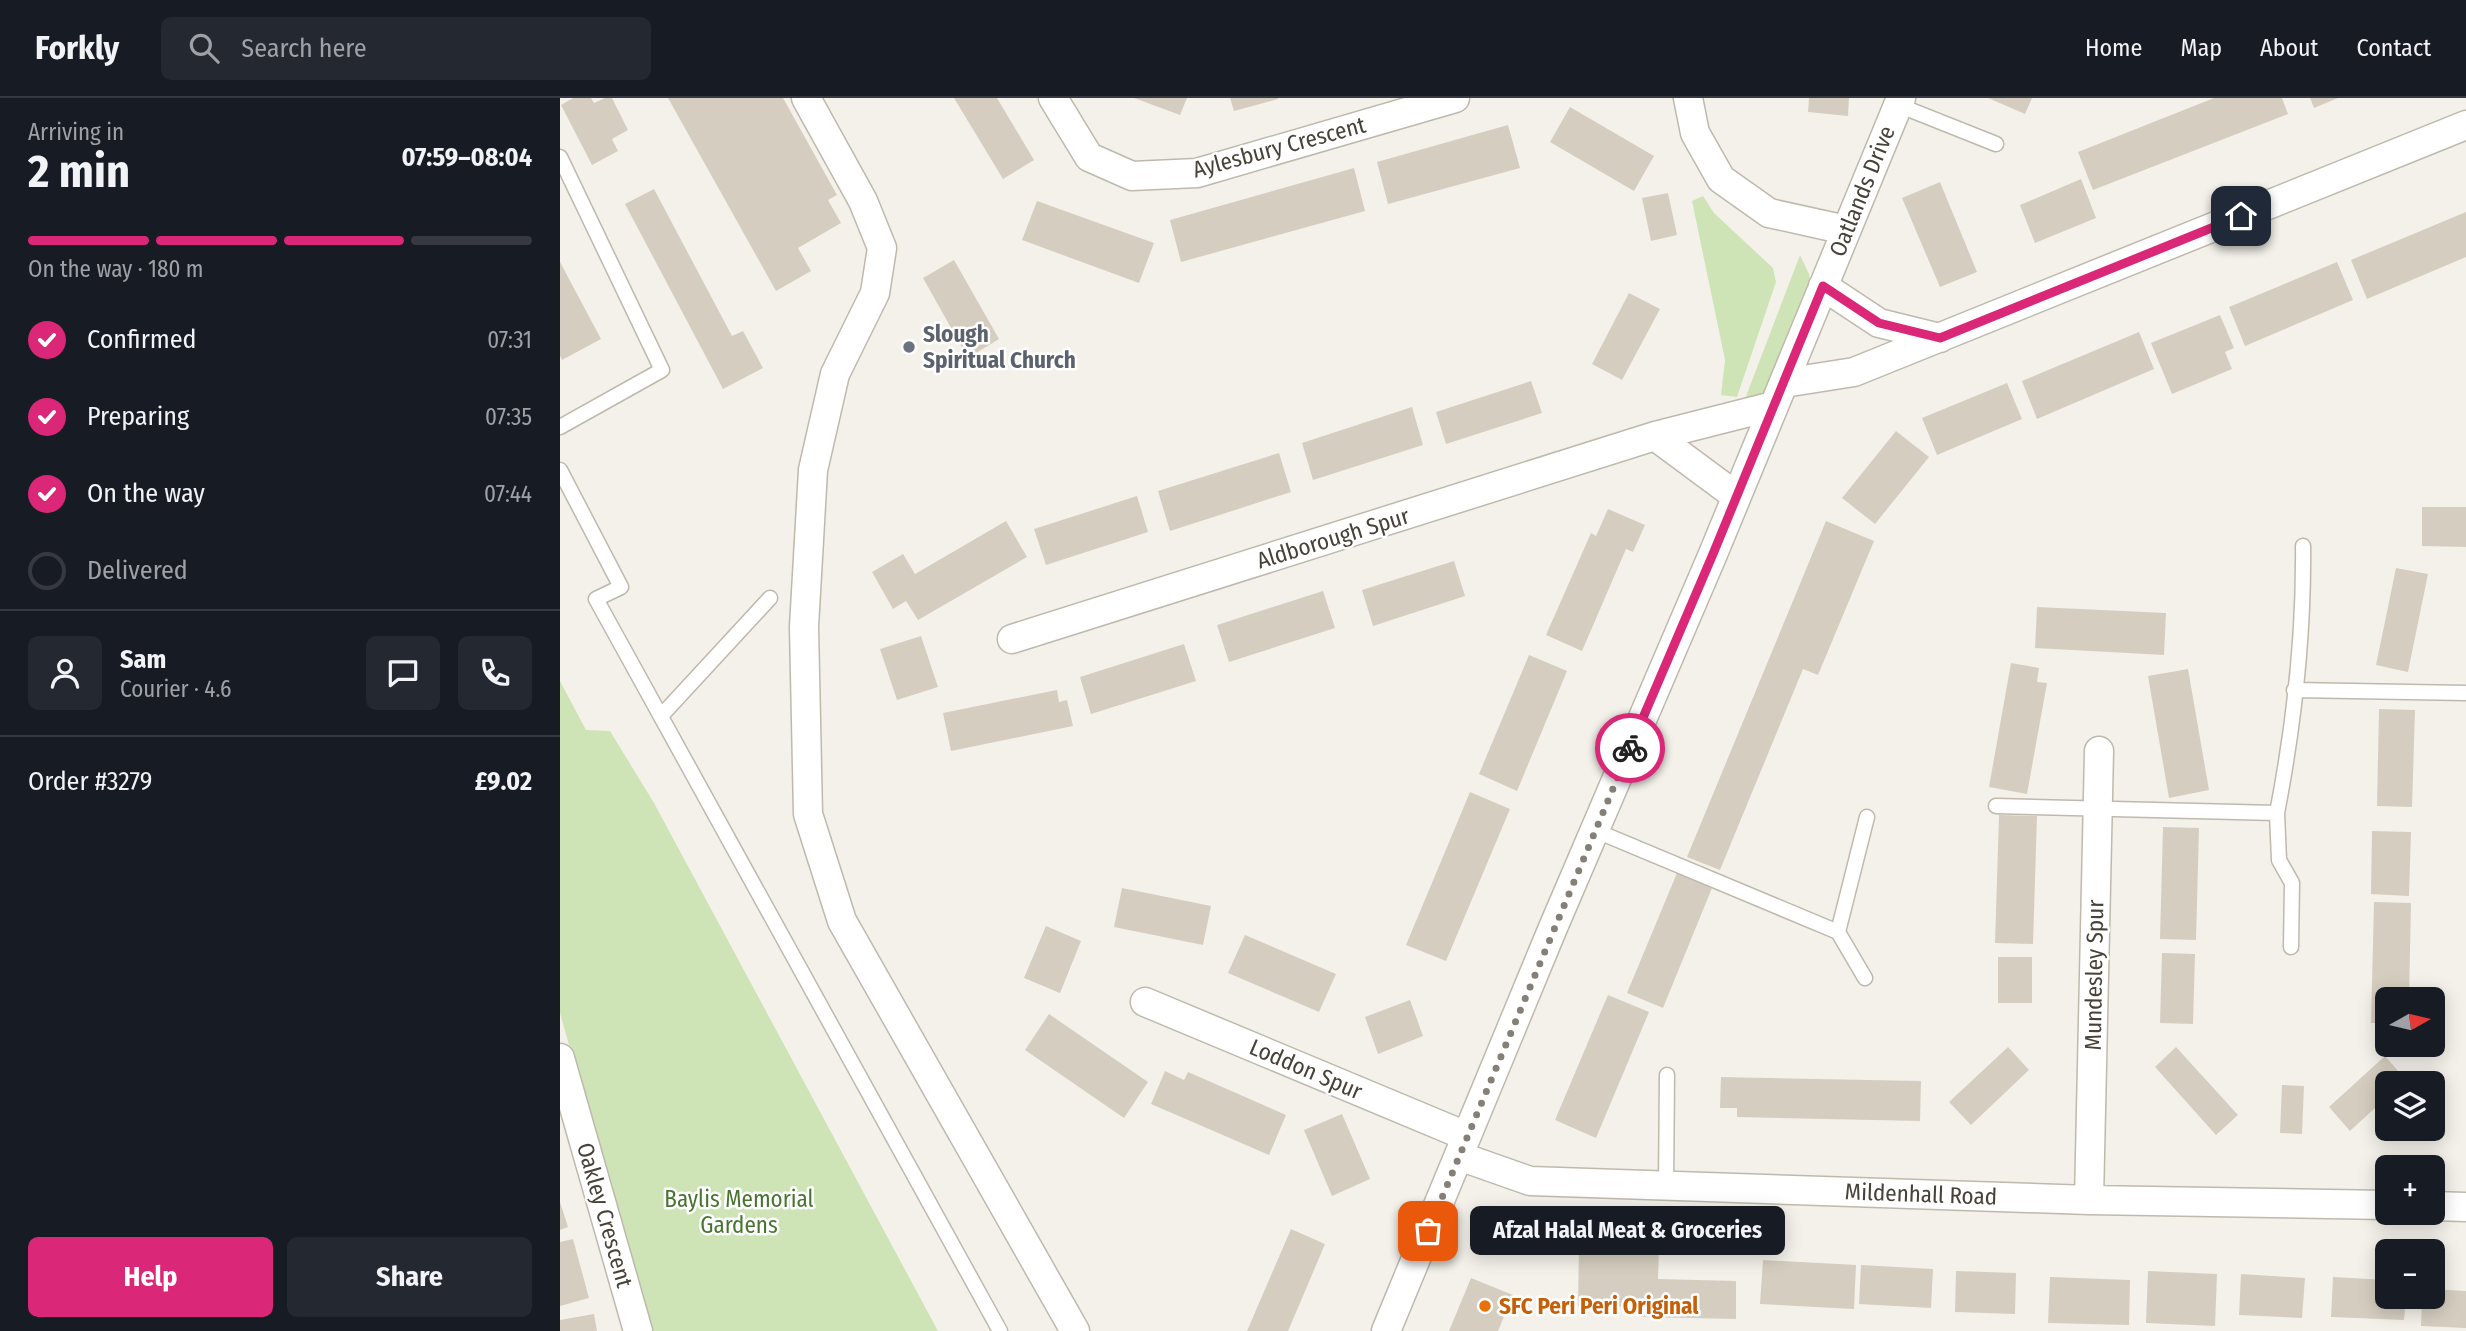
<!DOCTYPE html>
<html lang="en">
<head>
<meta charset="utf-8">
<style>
	body { margin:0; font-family:"Fira Sans Condensed",sans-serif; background:#242831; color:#f1f3f6; height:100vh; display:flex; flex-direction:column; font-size:26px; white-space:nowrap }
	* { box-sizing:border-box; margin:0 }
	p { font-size:23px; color:#9ea1a6 }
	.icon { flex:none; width:38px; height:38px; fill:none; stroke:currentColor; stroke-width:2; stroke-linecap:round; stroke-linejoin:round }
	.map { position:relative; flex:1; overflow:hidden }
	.side { display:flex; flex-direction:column; background:#171b24; width:560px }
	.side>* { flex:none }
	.needle { width:46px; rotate:82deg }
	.fabs { position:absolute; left:1815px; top:889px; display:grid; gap:14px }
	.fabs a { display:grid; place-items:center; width:70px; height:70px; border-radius:10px; background:#171b24; box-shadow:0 4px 18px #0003; font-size:35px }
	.pin { position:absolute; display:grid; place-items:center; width:60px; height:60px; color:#fff; margin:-30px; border-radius:14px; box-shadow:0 4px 10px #0006 }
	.courier { position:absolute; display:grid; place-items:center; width:70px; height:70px; margin:-35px; border:5px solid #db2777; border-radius:50%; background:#fff; color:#222; box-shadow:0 2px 9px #0007 }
	.bubble { position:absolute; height:49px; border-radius:10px; background:#171b24; box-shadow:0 4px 18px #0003; font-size:23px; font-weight:700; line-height:49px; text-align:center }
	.overview em { font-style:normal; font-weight:700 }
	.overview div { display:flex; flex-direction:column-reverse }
	.overview { display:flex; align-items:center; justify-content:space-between; height:119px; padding:0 28px }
	h1 { font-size:46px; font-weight:700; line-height:52px }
	.bar { display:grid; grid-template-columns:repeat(4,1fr); gap:10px 7px; align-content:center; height:84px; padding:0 28px }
	.bar i { height:9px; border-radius:5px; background:#363941 }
	.bar .active { background:#db2777 }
	.bar p { grid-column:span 4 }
	.line { display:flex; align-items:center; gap:18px; padding:0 28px; border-top:2px solid #363941 }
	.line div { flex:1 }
	.round { display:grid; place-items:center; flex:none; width:74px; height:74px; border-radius:10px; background:#242831 }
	ol { padding:0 28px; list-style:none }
	li { display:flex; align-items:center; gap:21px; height:77px }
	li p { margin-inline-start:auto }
	li .icon { padding:7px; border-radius:50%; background:#db2777; color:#fff; stroke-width:4 }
	li:last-child { color:#9ea1a6 }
	li i { width:38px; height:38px; border:4px solid #363941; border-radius:50% }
	.primary-button { display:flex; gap:14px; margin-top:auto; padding:14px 28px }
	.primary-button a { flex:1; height:80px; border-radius:10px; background:#db2777; color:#fff; font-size:28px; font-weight:700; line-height:80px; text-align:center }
	.primary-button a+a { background:#242831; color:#f1f3f6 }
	header { display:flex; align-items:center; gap:42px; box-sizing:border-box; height:98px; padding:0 35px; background:#171b24; border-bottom:2px solid #363941 }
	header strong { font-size:33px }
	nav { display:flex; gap:38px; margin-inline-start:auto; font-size:24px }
	.search { width:490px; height:63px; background:#242831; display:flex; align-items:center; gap:18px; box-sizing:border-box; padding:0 24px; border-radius:10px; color:#9ea1a6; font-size:26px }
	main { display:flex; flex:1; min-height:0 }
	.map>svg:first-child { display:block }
	.green { fill:#cee4b7 }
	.building { fill:#d5cec0 }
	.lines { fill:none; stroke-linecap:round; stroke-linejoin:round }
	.lane-casing { stroke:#bfb9ad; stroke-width:17 }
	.street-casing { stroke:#bfb9ad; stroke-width:31 }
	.lane { stroke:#fff; stroke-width:14 }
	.street { stroke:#fff; stroke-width:28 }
	.done { stroke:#847f77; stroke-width:7; stroke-dasharray:0 12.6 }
	.route { stroke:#db2777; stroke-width:9 }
	.worship-dot { fill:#6b7280; stroke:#fff; stroke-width:2.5 }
	.food-dot { fill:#e8710a; stroke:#fff; stroke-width:2.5 }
	.labels { text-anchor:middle; stroke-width:5; stroke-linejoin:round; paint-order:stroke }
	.street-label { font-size:23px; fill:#474239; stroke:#fff }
	.worship-label { font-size:23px; font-weight:bold; fill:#5b616d; stroke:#fff; text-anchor:start }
	.park-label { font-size:23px; fill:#477530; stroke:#fff }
	.food-label { font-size:23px; font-weight:bold; fill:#c56008; stroke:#fff; text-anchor:start }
</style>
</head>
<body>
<header>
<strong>Forkly</strong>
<div class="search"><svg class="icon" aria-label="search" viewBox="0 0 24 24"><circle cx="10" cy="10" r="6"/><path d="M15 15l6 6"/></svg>Search here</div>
<nav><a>Home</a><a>Map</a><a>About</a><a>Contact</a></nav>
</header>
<main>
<section class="side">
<div class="overview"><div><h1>2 min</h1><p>Arriving in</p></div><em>07:59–08:04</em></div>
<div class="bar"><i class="active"></i><i class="active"></i><i class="active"></i><i></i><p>On the way · 180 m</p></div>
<ol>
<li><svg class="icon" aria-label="check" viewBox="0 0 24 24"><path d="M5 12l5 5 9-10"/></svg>Confirmed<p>07:31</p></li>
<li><svg class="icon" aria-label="check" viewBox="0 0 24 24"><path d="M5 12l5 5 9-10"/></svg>Preparing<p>07:35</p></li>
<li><svg class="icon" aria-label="check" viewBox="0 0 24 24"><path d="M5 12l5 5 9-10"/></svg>On the way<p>07:44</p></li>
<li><i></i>Delivered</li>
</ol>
<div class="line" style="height:126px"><a class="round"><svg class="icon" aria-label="person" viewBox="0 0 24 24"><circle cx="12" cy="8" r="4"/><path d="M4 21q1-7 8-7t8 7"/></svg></a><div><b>Sam</b><p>Courier · 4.6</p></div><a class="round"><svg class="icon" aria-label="chat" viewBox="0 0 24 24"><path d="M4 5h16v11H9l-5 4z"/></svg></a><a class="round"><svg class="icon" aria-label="phone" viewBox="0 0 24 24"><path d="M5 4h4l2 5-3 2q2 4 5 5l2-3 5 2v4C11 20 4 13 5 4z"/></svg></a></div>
<div class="line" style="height:91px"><div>Order #3279</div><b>£9.02</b></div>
<div class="primary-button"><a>Help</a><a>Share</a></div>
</section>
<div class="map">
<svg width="1906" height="1233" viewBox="0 0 1906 1233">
	<rect width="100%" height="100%" fill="#f4f1ea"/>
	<!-- green -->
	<path class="green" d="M1143,98l11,17 59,55 3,14 -39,115 -16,-2 4,-35 -33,-159z
		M1240,157l9,19 2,14 -49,112 -17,-1z
		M0,583l26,49 24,1 44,72 284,528h-288l-90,-318z"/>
	<!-- building -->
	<path class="building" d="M13,0h18l3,5 11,-5h7l16,32 -16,9 6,12 -26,14 -31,-60z
		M108,0h115l54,97 -9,5 13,23 -43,25 13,23 -35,20z
		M394,0h43l37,62 -31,19z
		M574,0h53l-7,17z
		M670,0h48v1l-44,12z
		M1249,0h40l-1,18 -40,-4z
		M1428,0h44l-7,16z
		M1654,0h68l6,16 -195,76 -15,-38z
		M1750,0h28l-24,10z
		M1010,9l84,49 -20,35 -84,-49z
		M948,27l12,43 -132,36 -11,-42z
		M794,70l11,43 -184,51 -11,-42z
		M1521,81l15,39 -61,25 -15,-38z
		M1380,84l37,90 -37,15 -38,-89z
		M94,91l78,147 11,-5 20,37 -40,21 -98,-185z
		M1108,95l9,42 -26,6 -9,-43z
		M477,103l117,42 -15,40 -117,-43z
		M1906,114v45l-99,42 -16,-39z
		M394,162l45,79 -31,19 -45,-80z
		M0,164l41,77 -39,21 -2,-4z
		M1777,164l16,38 -108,46 -16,-39z
		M1069,195l31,16 -38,71 -30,-16z
		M1660,217l14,33 -9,4 7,17 -60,25 -21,-51z
		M1579,234l15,37 -117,50 -15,-38z
		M971,283l11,32 -96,31 -10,-32z
		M1447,285l15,36 -85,36 -15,-37z
		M852,309l11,38 -110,35 -11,-37z
		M1336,333l33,26 -54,67 -33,-26z
		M719,355l12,39 -121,39 -12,-40z
		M577,398l11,36 -102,33 -12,-36z
		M1862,409h44v40l-44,-1z
		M1048,411l37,16 -12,27 -7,-3 -44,102 -36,-16 45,-102 5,3z
		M446,423l21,36 -109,63 -12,-19 -13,8 -21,-37 31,-18 12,20z
		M1266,423l48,20 -56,134 -15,-6 -83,201 -33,-13z
		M894,463l11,35 -92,30 -11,-36z
		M1836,470l32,6 -20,98 -32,-7z
		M763,493l12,37 -106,34 -12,-37z
		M1477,509l129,6 -2,42 -129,-7z
		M361,538l17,51 -41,13 -17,-51z
		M624,546l12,37 -105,33 -11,-37z
		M969,557l38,16 -50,120 -38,-17z
		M1451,565l28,5 -2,14 10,1 -20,111 -38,-7z
		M1628,571l21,121 -40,8 -21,-122z
		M497,592l2,12 8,-2 6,26 -122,25 -8,-38z
		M1819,611l36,1 -3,97 -35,-1z
		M910,694l40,17 -64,152 -40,-16z
		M1439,717l38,1 -4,128 -38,-1z
		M1603,729l36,1 -3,112 -36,-1z
		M1812,733l39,1 -2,64 -38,-2z
		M1117,775l35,15 -49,120 -36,-15z
		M562,790l89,18 -8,39 -89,-18z
		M1814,804l37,1 -2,96h-22v24h-16z
		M486,828l35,15 -21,52 -36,-15z
		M685,837l91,39 -17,38 -91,-39z
		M1602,855l33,1 -2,70 -33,-1z
		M1438,859h34v46h-34z
		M1048,897l41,17 -53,126 -41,-18z
		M850,902l13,36 -45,18 -13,-37z
		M489,916l99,68 -24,36 -99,-68z
		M1448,949l21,23 -58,55 -22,-23z
		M1616,949l62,68 -22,20 -61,-68z
		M1825,958l21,24 -4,3h-15v14l-37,34 -21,-24z
		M605,973l19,9 4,-8 98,43 -17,40 -118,-51z
		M1161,979l200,4 -1,40 -183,-4v-9h-17z
		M1722,987l22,1 -2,48 -22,-1z
		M782,1016l28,65 -38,17 -28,-66z
		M0,1104l8,25 -8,3z
		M731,1131l34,15 -25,59 -12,28h-41z
		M13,1141l16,59 -29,8v-64z
		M1019,1147l80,2 -1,32 78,2v38l-95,-2 1,-10 -64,-1z
		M1203,1162l93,5 -2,44 -94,-5z
		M1301,1167l72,4 -2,39 -72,-4z
		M1396,1173l60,2 -1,41 -60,-2z
		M1588,1173l69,3 -2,52 -69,-3z
		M1681,1176l64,4 -3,40 -63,-3z
		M1490,1179l80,3 -1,45 -81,-2z
		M1773,1179l54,3v17h19l-2,23 -73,-3z
		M911,1180l42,17 -15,36h-49z
		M1872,1191l34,2v37l-45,-2 1,-29h10z
		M34,1216l3,17h-37v-11z"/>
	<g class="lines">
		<!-- lane casing -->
		<g class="lane-casing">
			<path id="lane" d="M1338,7l98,39
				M0,59l102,213 -102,57
				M0,372l61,117 -25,12 404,732
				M1734,592l172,3
				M101,618l109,-118
				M1436,708l281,7c17,-88 27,-178 26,-267
				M1717,715l2,47 13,23 -1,64
				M1034,732l244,102 29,-115
				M1278,834l27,46
				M1106,1088l1,-111"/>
		</g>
		<!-- street casing -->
		<g class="street-casing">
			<path id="street" d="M246,0l57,103 19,47 -7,45 -40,81 -22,96 -9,157 4,187 34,107 233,410
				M493,0l36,59 43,19 65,-3 258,-75
				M1128,0l7,35 26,46 48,34 77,17
				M1263,188l56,37 61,15
				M1224,285l70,-11 612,-247
				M1095,338l81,60
				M452,541l643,-203 118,-30
				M585,904l321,134
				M0,960l78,273
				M899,1058l71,25 559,19 298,5
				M1529,1102l10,-449
				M1872,1108l34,1
				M826,1233l166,-401 161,-376 188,-456"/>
		</g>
		<!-- lane -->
		<use href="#lane" class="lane"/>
		<!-- street -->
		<use href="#street" class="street"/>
	</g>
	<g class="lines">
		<!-- done -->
		<path class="done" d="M868,1133l202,-483"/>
		<!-- route -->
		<path class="route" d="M1070,650l83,-194 110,-268 56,37 61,15 301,-122"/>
	</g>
	<!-- markers -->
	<circle class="worship-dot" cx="349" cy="249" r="7"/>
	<circle class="food-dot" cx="925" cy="1208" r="7"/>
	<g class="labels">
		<!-- street labels -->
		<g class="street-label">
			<text transform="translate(719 49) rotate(-15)" y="8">Aylesbury Crescent</text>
			<text transform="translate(1302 93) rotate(-68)" y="8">Oatlands Drive</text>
			<text transform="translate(773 440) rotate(-17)" y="8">Aldborough Spur</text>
			<text transform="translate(1534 877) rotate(-89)" y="8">Mundesley Spur</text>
			<text transform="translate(746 971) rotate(23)" y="8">Loddon Spur</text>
			<text transform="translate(1361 1096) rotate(2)" y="8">Mildenhall Road</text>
			<text transform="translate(45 1117) rotate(74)" y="8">Oakley Crescent</text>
		</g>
		<!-- worship labels -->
		<g class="worship-label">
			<text x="363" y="244">Slough<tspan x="363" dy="26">Spiritual Church</tspan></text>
		</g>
		<!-- park labels -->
		<g class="park-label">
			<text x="179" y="1109">Baylis Memorial<tspan x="179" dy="26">Gardens</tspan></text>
		</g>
		<!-- food labels -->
		<g class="food-label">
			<text x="939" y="1216">SFC Peri Peri Original</text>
		</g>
	</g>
</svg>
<div class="fabs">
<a><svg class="needle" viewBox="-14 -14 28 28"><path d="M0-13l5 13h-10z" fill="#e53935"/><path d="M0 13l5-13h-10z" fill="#9ea1a6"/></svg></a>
<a><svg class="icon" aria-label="layers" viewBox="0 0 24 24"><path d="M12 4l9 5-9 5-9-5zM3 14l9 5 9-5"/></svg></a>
<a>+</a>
<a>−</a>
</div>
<div class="pin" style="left:868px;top:1133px;background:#ea580c"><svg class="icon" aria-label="bag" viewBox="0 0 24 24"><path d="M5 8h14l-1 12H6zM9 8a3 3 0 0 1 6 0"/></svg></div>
<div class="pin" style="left:1681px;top:118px;background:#1f2937"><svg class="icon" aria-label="home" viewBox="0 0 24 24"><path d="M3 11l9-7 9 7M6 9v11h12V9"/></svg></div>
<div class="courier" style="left:1070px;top:650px"><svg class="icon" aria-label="bike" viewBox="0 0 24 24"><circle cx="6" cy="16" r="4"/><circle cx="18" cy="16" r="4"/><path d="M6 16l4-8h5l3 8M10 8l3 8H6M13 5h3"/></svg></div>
<div class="bubble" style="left:910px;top:1108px;width:315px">Afzal Halal Meat &amp; Groceries</div>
</div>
</main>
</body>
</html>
